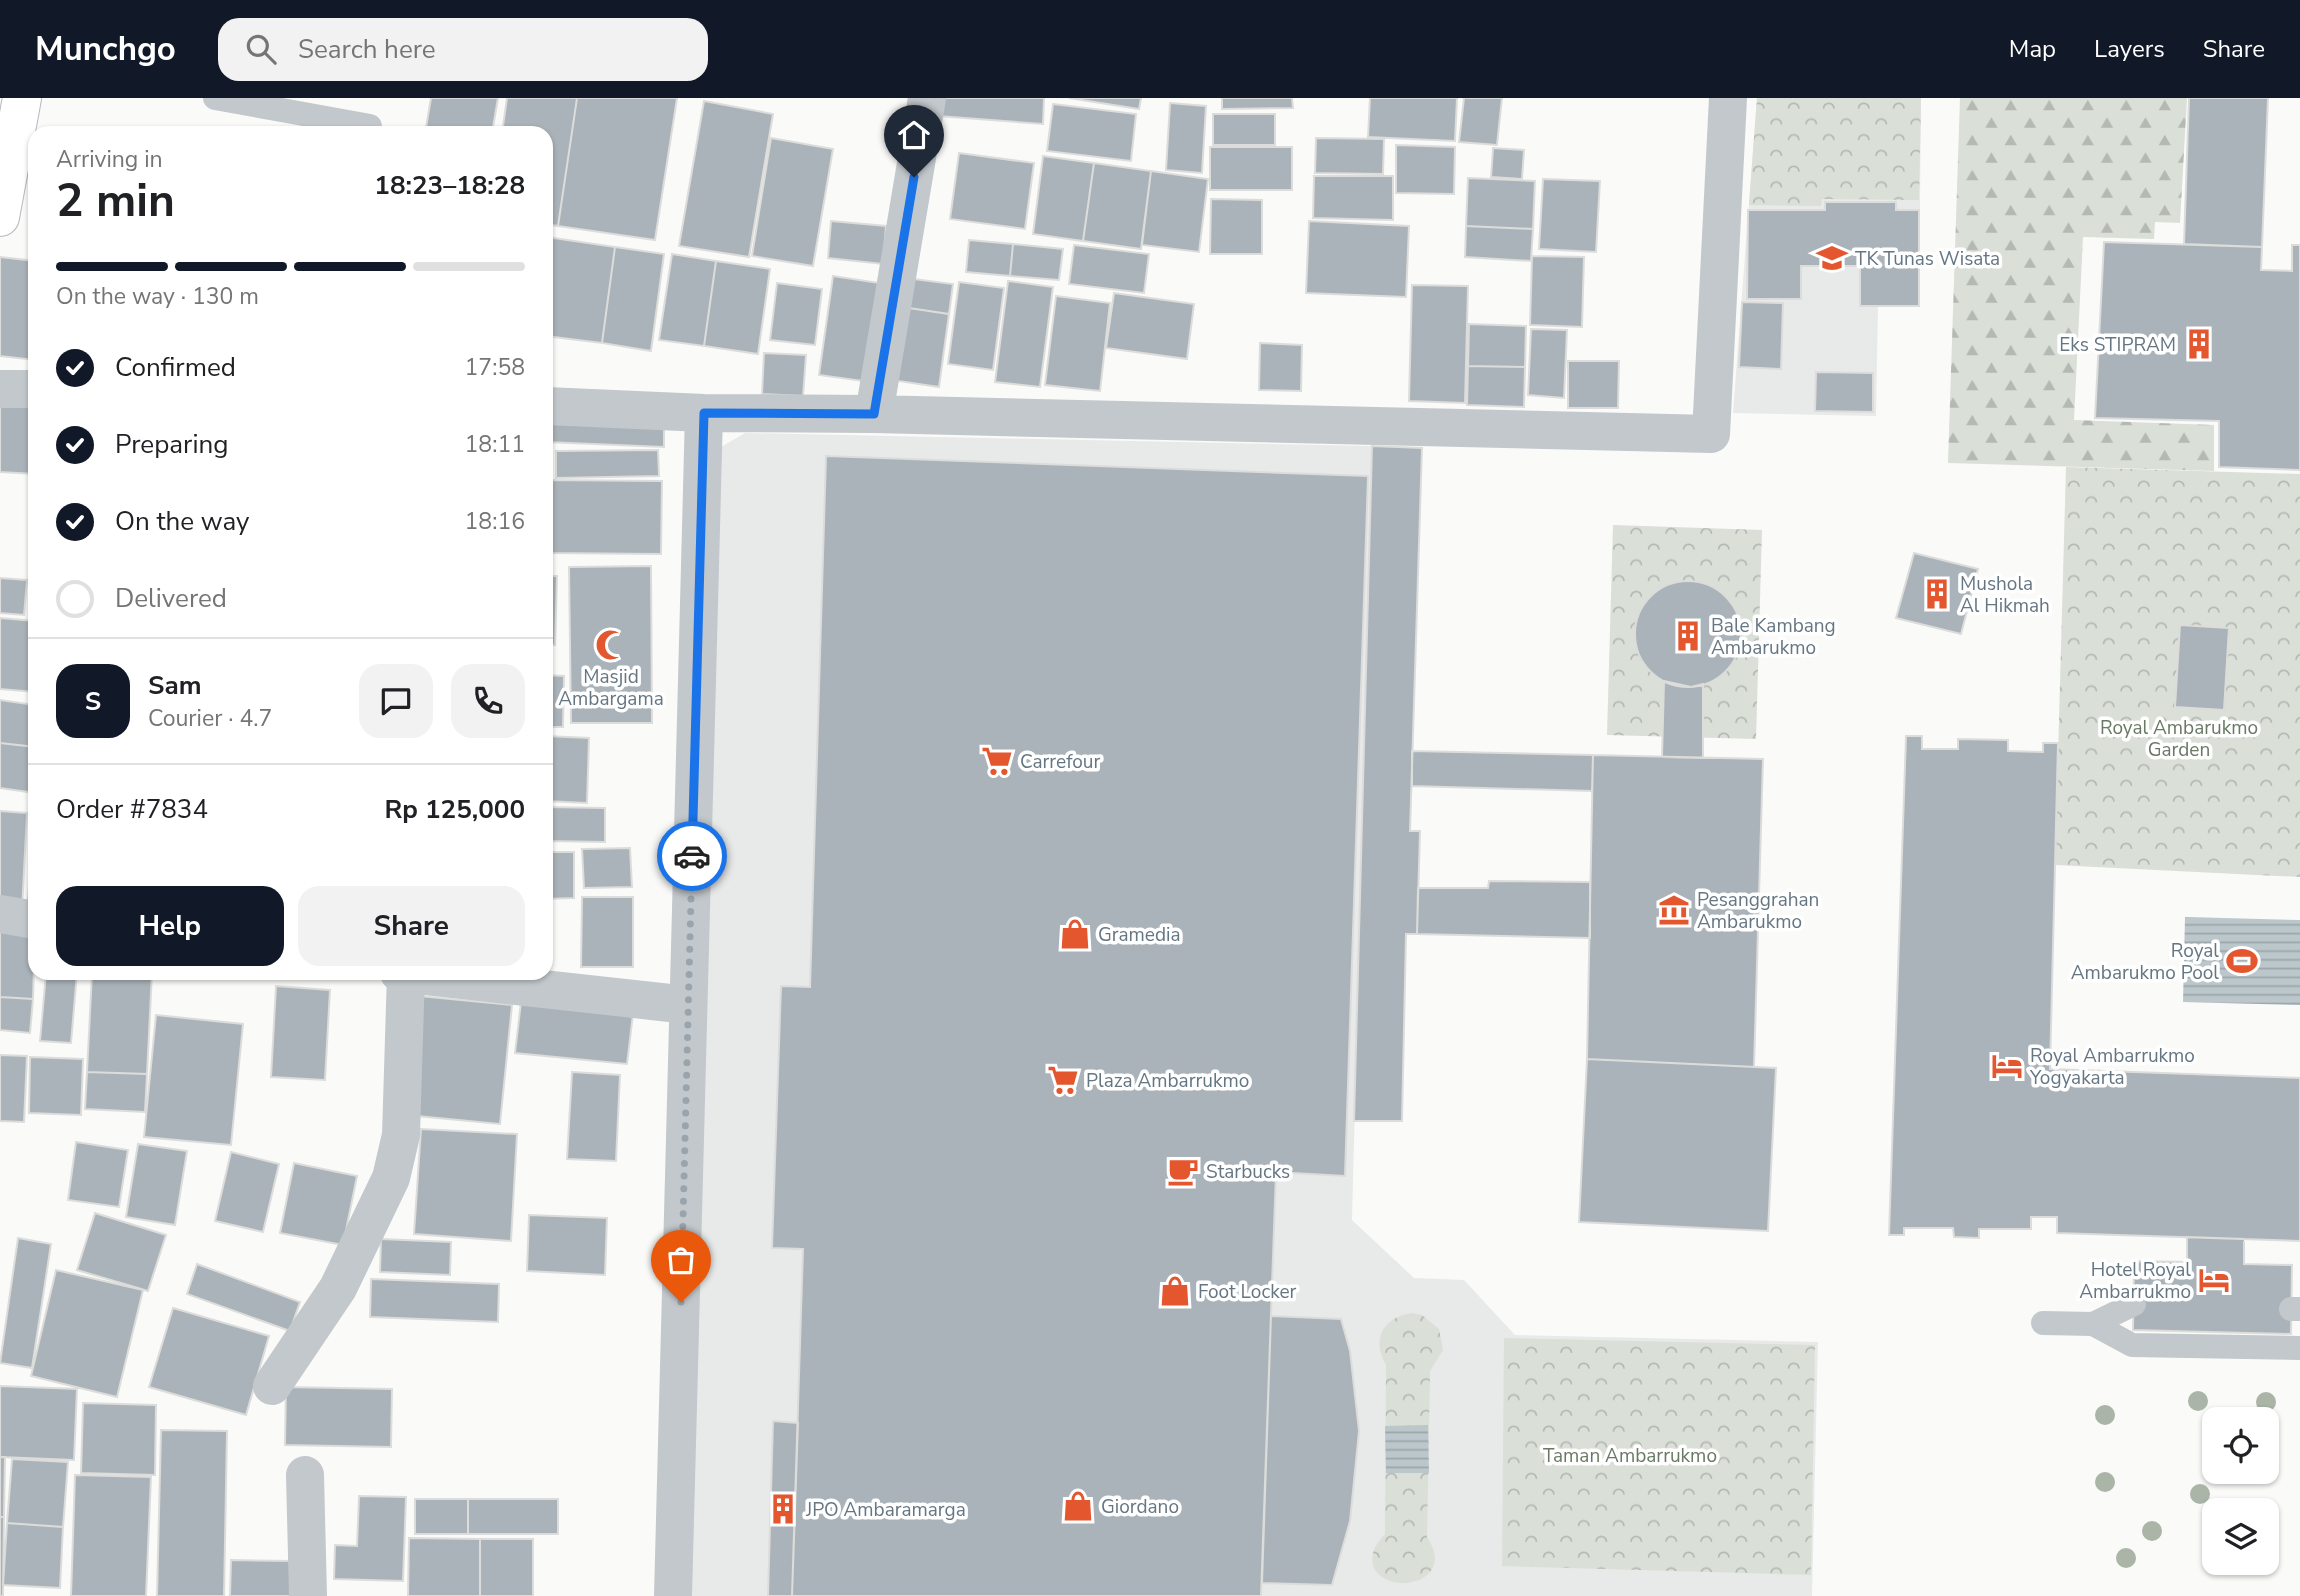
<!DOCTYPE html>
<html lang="en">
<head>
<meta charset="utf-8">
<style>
	body { margin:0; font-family:"Nunito Sans",sans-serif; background:#f2f2f2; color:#202124; height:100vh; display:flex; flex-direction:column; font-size:26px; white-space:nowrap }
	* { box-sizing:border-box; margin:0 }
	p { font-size:23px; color:#757577 }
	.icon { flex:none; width:38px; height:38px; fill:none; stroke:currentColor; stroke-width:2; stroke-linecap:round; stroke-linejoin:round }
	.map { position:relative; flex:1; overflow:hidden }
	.side { position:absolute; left:28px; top:28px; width:525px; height:854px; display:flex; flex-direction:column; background:#fff; border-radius:21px; box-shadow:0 2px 5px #0004 }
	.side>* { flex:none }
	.controls { position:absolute; left:2202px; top:1309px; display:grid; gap:14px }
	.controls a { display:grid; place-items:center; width:77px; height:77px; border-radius:14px; background:#fff; box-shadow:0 2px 5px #0004; font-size:35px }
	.pin { position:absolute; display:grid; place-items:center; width:60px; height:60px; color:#fff; margin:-72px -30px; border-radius:50% 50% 50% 0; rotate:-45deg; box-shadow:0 0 7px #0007 }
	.pin .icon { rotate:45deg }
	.courier { position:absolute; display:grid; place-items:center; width:70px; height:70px; margin:-35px; border:5px solid #1a73e8; border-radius:50%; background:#fff; color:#222; box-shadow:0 2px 9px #0007 }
	.headline em { font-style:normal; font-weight:700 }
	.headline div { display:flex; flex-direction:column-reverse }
	.headline { display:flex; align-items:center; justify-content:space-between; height:119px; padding:0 28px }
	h1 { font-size:46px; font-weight:700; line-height:52px }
	.bar { display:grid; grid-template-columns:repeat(4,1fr); gap:10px 7px; align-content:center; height:84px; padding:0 28px }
	.bar i { height:9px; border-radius:5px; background:#e0e0e0 }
	.bar .current { background:#111827 }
	.bar p { grid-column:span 4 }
	.line { display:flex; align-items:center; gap:18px; padding:0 28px; border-top:2px solid #e0e0e0 }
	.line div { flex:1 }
	.round { display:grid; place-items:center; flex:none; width:74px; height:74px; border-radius:21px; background:#f2f2f2 }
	ol { padding:0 28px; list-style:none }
	li { display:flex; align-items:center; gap:21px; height:77px }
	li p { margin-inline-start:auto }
	li .icon { padding:7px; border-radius:50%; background:#111827; color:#fff; stroke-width:4 }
	li:last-child { color:#757577 }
	li i { width:38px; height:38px; border:4px solid #e0e0e0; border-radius:50% }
	.primary-button { display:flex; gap:14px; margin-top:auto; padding:14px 28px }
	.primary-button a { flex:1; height:80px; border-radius:21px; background:#111827; color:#fff; font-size:28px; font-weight:700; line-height:80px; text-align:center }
	.primary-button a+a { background:#f2f2f2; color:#202124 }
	header { display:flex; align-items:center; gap:42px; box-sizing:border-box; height:98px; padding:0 35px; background:#111827; color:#fff }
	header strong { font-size:33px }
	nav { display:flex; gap:38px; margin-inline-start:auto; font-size:24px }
	.search { width:490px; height:63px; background:#f2f2f2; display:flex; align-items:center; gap:18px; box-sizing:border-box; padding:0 24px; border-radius:21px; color:#757577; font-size:26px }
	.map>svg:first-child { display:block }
	.built { fill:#e8e9e9 }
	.forest { fill:url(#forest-firs) }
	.park { fill:url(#park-crowns) }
	.water { fill:url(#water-rules) }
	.building { fill:#aab3b9; stroke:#dcdcda; stroke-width:2 }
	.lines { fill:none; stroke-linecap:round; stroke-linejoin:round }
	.secondary-casing { stroke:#b3babf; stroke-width:40 }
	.service { stroke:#c3c8cc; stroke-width:24 }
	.minor { stroke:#c3c8cc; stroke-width:38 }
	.secondary { stroke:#fff; stroke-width:38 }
	.tree { fill:#aab4a7 }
	.done { stroke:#99a4ac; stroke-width:7; stroke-dasharray:0 12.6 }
	.route { stroke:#1a73e8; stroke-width:9 }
	.labels { text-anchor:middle; stroke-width:7; stroke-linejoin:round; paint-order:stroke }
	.poi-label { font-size:19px; fill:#657683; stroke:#fff; text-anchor:start }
	.park-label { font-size:19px; fill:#687a64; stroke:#fff }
</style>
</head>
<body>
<header>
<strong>Munchgo</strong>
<div class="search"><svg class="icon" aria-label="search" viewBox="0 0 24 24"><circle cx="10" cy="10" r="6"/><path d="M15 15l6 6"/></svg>Search here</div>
<nav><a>Map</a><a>Layers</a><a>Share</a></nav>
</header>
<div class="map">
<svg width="2300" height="1498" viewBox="0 0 2300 1498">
	<defs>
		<pattern id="forest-firs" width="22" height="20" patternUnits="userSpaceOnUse" patternTransform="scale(1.75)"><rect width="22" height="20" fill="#dadfd7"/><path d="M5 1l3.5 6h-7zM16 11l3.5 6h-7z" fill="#b4b9b4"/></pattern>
		<pattern id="park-crowns" width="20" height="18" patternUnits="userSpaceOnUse" patternTransform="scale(1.75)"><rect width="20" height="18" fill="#dadfd7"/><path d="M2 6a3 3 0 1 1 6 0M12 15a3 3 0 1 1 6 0" fill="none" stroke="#b4b9b4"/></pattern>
		<pattern id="water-rules" width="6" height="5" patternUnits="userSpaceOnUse" patternTransform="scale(1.75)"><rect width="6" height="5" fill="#bbc7cb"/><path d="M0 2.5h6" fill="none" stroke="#9ca6aa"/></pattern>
	</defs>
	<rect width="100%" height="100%" fill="#fafaf8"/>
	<!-- built -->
	<path class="built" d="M1757,0h164l-2,208h-41l-2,110 -143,-3z
		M745,335l627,13 -20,774 62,58 50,2 51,55 303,7 -6,254h-1121l30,-1149z"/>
	<!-- forest -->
	<path class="forest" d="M1960,0h227l-7,125 -25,-1 -1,17 -71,-2 -9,183 140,5v46l-266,-8z"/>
	<!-- park -->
	<path class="park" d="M1757,0h164l-2,102 -97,-1 -1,7 -72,-1z
		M2066,369l234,7v403l-245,-12z
		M1613,427l149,5 -6,209 -149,-4z
		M1412,1215l10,2 17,14 4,21 -13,21 -3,166c31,47 -40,59 -53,31 -5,-14 2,-24 11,-34l1,-169c-15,-25 -3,-48 26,-52z
		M1504,1240l311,7 -4,230 -309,-9z"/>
	<!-- water -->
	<path class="water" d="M2185,819l115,3v85l-117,-3z
		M1428,1327l1,48h-43l-1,-47z"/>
	<!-- building -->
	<path class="building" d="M431,0h67l-6,35h-67z
		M507,0h70l-19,128 -12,-2v-91h-44z
		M577,0h100l-22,142 -97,-14z
		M940,0h104l-1,26 -105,-8z
		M1069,0h72l-2,11z
		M1222,0h70l1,10 -71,1z
		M1370,0h87l-2,43 -87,-4z
		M1464,0h38l-5,47 -38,-3z
		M2189,0h79l-6,149 -78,-3z
		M704,3l69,13 -24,143 -70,-11z
		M1170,5l36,3 -4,67 -36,-3z
		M1053,6l83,10 -5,47 -84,-10z
		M1213,16h62v31h-62z
		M771,40l62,11 -20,117 -61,-10z
		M1316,40l68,1 -1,35 -68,-1z
		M1396,47l59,2 -1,47 -58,-1z
		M1210,49h82v43h-82z
		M1493,50l31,2 -2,29 -31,-2z
		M959,55l75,10 -9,66 -75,-10z
		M1043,58l51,7 -11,78 -50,-7z
		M1094,65l57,8 -10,78 -58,-8z
		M1151,73l57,8 -9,73 -57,-7z
		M1314,78h79v44l-80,-2z
		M1468,80l67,3 -2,48 -67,-3z
		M1543,81l57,2 -4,71 -57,-3z
		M1211,101l51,1v54h-52z
		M1825,104h71v8h23v96h-59v-40h-59v33h-54l1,-89h77z
		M831,123l55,5 -3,38 -55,-6z
		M1309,123l100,5 -3,71 -100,-4z
		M1466,128l67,3 -2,32 -66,-4z
		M547,139l68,10 -13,96 -56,-7z
		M969,142l44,4 -3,32 -44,-4z
		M2104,144l158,5 -1,23 31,1v-26h8v225l-81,-3v-46l-124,-3z
		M1013,146l50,5 -4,31 -49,-4z
		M1074,147l75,9 -5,39 -75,-9z
		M615,149l49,7 -13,97 -49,-8z
		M672,156l44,7 -12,85 -45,-6z
		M1532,158l52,1 -2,70 -52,-2z
		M0,159l35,4v99l-35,-4z
		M716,163l54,8 -12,85 -54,-8z
		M833,178l53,8 -16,98 -51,-7z
		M906,180l47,6 -4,30 -47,-7z
		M1008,183l45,6 -13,100 -45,-5z
		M959,184l45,6 -11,82 -45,-6z
		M777,185l45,6 -7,56 -45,-5z
		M1412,187l56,1 -3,117 -56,-2z
		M1114,195l80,11 -7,55 -81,-11z
		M1056,198l54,7 -10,88 -55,-6z
		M1742,204l41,1 -2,66 -42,-2z
		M902,209l47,7 -10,73 -47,-7z
		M1469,226l57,2 -1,41 -57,-1z
		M1531,231l36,1 -3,68 -36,-3z
		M1260,245l42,2 -1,46 -42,-1z
		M764,255l42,2 -3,41 -41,-2z
		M1568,263h51l-1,47h-50z
		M1468,268l57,1 -1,40 -57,-2z
		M1816,274l57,1v39l-58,-1z
		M0,297l35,3v76l-35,-2z
		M546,315l118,4v30l-118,-5z
		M1372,348l50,2 -12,383h10l-3,103h-11l-4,187h-48z
		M658,352l1,26 -103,2v-27z
		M826,358l542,20 -23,700 -69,-4 -15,424h-469l11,-347 -31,-1 9,-262 29,1z
		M546,382l116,1 -1,73 -115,-1z
		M35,432v58h-5z
		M1914,455l64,16 -17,65 -65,-16z
		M651,468l1,157h-81l-2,-156z
		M546,478h11l-2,69h-9z
		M0,480l27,2 -3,35 -24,-2z
		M1635 536a53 53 0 1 1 106 0a53 53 0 1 1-106 0Z
		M0,520l35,3v71l-35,-3z
		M2180,527l49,3 -5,82 -49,-3z
		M546,577l18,1 -1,51h-17z
		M1664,583l27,6 12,-3v74l-41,-1z
		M0,602l35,5v42l-35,-4z
		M546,638l43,2 -2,65 -41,-2z
		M1906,638h16v13h36v-10l50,1v11l35,1v-9h15l-8,326 250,9v163l-243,-8v-16h-26v12h-52v9l-25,-1 -1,-9h-49v7h-15z
		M0,645l35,4v46l-35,-5z
		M1412,653l181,4 -1,36 -180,-5z
		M1593,657l170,4 -9,308 -167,-8z
		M546,709l59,1v34l-59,-1z
		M0,713l27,2 -5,97 -22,-1z
		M33,737h2v77l-8,-1z
		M630,750l2,39 -48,1 -2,-39z
		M546,754h28v46l-28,1z
		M1489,783l101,1v56l-173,-4 1,-46h70z
		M582,799h51v70h-52z
		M0,831l35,3 -2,67 -33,-2z
		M46,875h31l-6,70 -31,-2z
		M92,875h60l-5,101 -60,-2z
		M276,888l54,4 -5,90 -54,-3z
		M419,898l93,9 -12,119 -93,-9z
		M0,899l33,2 -3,34 -30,-3z
		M521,904l112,12 -6,50 -112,-11z
		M156,917l87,9 -12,121 -87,-8z
		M0,957l27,1 -3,66 -24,-1z
		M30,959l53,2 -2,56 -52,-2z
		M1587,961l189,9 -8,163 -189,-9z
		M87,974l60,2 -2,38 -60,-3z
		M572,974l48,3 -4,86 -49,-2z
		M421,1031l96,5 -6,107 -97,-7z
		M76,1044l52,8 -9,57 -51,-7z
		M138,1046l49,7 -12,74 -49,-8z
		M231,1054l48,12 -16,68 -48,-11z
		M294,1065l63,13 -14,69 -63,-12z
		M95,1115l71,22 -18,56 -71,-21z
		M529,1117l78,3 -2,57 -78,-4z
		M2187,1139l57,2v25l48,1 -1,69 -158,-4 1,-69 53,1z
		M18,1140l33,6 -19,124 -32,-5z
		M381,1141l70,3 -1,33 -70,-3z
		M197,1166l103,38 -10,29 -103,-37z
		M56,1172l87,20 -26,107 -86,-21z
		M371,1181l128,5 -1,38 -128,-5z
		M173,1210l96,28 -23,79 -97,-28z
		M1271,1218l70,3 9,32 9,80 -9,90 -18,64 -70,-2z
		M0,1288l77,3 -3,71 -74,-3z
		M286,1289l106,2 -1,58 -106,-2z
		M83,1305l73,2 -1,70 -74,-2z
		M773,1323l25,2 -6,173h-24z
		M161,1332l66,1 -3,165h-67z
		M0,1359h5l-1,60h-4z
		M12,1361l56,3 -5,65 -56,-4z
		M75,1377l76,2 -5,119h-75z
		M359,1398l47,1 -3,84 -69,-2 1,-34 22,1z
		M415,1401h53v35h-53z
		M468,1401h90v35h-90z
		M0,1419h4l-1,79h-3z
		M7,1425l56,4 -3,61 -57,-3z
		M409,1440l71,1v57h-72z
		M480,1441h53v57h-53z
		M231,1462l61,1 -1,35h-61z"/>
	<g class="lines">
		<!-- secondary casing -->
		<g class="secondary-casing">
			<path id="secondary" d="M0,119l22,-119"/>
		</g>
		<!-- service -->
		<path class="service" d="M215,0l155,28
			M2291,1211h9
			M2043,1225l50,1 39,21 168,3
			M2093,1226l41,-20"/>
		<!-- minor -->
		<path class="minor" d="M0,291h35
			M546,308l158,7 170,1 837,20 17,-336
			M874,316l53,-316
			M0,816l35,6
			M399,875l289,32
			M272,1288l66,-98 53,-110 10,-43 5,-162
			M305,1377l3,121
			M673,1498l31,-1183"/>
		<!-- secondary -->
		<use href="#secondary" class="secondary"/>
	</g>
	<!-- trees -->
	<g class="tree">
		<circle cx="2198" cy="1303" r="10"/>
		<circle cx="2266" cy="1304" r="10"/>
		<circle cx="2105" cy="1317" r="10"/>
		<circle cx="2105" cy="1384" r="10"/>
		<circle cx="2200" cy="1396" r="10"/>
		<circle cx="2152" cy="1433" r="10"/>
		<circle cx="2126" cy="1460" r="10"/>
	</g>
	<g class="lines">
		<!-- done -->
		<path class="done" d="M681,1204l11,-446"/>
		<!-- route -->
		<path class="route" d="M692,758l12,-443 170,1 40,-237"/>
	</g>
	<!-- icons -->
	<defs>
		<g id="school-bare" transform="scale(2.415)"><path d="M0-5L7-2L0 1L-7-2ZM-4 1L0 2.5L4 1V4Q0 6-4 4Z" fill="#e4572e" stroke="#fff" stroke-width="2.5" paint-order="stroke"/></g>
		<g id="building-bare" transform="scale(2.415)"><path d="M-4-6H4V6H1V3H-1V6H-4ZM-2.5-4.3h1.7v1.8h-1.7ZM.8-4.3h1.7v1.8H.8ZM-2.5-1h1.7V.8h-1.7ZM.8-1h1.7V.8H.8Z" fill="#e4572e" stroke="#fff" stroke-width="2.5" paint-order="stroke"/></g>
		<g id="mosque-bare" transform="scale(2.415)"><path d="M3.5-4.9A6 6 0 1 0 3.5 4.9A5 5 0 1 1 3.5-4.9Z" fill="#e4572e" stroke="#fff" stroke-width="2.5" paint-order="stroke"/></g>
		<g id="supermarket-bare" transform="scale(2.415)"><path d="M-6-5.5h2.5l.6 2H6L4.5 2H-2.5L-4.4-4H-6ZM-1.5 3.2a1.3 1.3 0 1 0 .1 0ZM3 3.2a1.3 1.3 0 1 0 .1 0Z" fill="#e4572e" stroke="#fff" stroke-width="2.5" paint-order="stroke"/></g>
		<g id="museum-bare" transform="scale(2.415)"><path d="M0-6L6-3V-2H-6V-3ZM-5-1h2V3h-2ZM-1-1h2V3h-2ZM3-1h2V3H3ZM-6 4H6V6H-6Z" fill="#e4572e" stroke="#fff" stroke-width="2.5" paint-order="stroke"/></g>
		<g id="shop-bare" transform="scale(2.415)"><path d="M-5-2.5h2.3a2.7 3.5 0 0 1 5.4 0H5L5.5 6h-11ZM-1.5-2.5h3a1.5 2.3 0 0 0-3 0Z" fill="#e4572e" stroke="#fff" stroke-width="2.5" paint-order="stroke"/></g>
		<g id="stadium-bare" transform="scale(2.415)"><path d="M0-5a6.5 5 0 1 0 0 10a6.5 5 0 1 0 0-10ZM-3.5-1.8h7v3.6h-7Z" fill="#e4572e" stroke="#fff" stroke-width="2.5" paint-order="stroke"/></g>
		<g id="hotel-bare" transform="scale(2.415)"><path d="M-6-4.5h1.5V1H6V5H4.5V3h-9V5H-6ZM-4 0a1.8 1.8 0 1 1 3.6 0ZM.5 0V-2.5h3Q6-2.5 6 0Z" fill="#e4572e" stroke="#fff" stroke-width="2.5" paint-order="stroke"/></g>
		<g id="cafe-bare" transform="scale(2.415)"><path d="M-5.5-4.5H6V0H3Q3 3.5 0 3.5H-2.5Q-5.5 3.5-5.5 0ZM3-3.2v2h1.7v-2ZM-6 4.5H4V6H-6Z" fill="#e4572e" stroke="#fff" stroke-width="2.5" paint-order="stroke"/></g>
	</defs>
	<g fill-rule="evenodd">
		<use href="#school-bare" x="1832" y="160"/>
		<use href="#building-bare" x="2199" y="246"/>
		<use href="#building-bare" x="1937" y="496"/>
		<use href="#building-bare" x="1688" y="538"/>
		<use href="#mosque-bare" x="611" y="547"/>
		<use href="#supermarket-bare" x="997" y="663"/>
		<use href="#museum-bare" x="1674" y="812"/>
		<use href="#shop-bare" x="1075" y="836"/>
		<use href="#stadium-bare" x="2242" y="863"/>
		<use href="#hotel-bare" x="2007" y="968"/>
		<use href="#supermarket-bare" x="1063" y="982"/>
		<use href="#cafe-bare" x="1183" y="1073"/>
		<use href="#hotel-bare" x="2214" y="1182"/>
		<use href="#shop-bare" x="1175" y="1193"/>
		<use href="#shop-bare" x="1078" y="1408"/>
		<use href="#building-bare" x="783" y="1411"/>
	</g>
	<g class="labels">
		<!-- poi labels -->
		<g class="poi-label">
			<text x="1855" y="167">TK Tunas Wisata</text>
			<text x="2176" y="253" text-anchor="end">Eks STIPRAM</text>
			<text x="1960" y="492">Mushola<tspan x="1960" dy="22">Al Hikmah</tspan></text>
			<text x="1711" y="534">Bale Kambang<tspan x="1711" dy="22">Ambarukmo</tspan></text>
			<text x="611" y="585" text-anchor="middle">Masjid<tspan x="611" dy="22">Ambargama</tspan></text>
			<text x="1020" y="670">Carrefour</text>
			<text x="1697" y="808">Pesanggrahan<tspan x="1697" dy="22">Ambarukmo</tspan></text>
			<text x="1098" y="843">Gramedia</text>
			<text x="2219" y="859" text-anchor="end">Royal<tspan x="2219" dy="22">Ambarukmo Pool</tspan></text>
			<text x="2030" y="964">Royal Ambarrukmo<tspan x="2030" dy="22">Yogyakarta</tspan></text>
			<text x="1086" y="989">Plaza Ambarrukmo</text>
			<text x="1206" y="1080">Starbucks</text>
			<text x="2191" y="1178" text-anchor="end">Hotel Royal<tspan x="2191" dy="22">Ambarrukmo</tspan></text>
			<text x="1198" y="1200">Foot Locker</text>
			<text x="1101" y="1415">Giordano</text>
			<text x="806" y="1418">JPO Ambaramarga</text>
		</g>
		<!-- park labels -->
		<g class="park-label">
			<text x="2179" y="636">Royal Ambarukmo<tspan x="2179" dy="22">Garden</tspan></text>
			<text x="1630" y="1364">Taman Ambarrukmo</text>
		</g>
	</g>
</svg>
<div class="controls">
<a><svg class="icon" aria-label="locate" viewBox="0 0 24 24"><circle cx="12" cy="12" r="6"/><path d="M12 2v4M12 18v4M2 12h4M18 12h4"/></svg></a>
<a><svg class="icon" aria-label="layers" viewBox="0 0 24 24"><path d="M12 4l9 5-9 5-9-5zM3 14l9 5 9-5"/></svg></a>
</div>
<div class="pin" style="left:681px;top:1204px;background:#ea580c"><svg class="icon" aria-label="bag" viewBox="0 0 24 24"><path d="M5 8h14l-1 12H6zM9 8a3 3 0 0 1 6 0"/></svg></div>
<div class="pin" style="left:914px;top:79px;background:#1f2937"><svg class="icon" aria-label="home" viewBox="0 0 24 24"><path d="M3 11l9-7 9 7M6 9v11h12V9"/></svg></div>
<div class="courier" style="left:692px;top:758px"><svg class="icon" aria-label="car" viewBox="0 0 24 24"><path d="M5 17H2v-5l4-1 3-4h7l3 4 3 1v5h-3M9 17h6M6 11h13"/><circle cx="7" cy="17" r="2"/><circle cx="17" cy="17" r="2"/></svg></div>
<section class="side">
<div class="headline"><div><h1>2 min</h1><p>Arriving in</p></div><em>18:23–18:28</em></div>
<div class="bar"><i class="current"></i><i class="current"></i><i class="current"></i><i></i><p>On the way · 130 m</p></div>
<ol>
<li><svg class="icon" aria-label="check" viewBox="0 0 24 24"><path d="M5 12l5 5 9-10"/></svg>Confirmed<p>17:58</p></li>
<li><svg class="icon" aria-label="check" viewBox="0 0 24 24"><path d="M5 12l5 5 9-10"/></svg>Preparing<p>18:11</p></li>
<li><svg class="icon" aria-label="check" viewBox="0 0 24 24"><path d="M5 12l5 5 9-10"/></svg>On the way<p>18:16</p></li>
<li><i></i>Delivered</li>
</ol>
<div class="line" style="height:126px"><b class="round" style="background:#111827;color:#fff">S</b><div><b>Sam</b><p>Courier · 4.7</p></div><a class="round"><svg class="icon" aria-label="chat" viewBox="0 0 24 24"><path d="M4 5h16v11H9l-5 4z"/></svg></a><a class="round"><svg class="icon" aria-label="phone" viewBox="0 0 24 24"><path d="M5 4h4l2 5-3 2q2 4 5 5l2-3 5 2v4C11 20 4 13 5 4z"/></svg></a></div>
<div class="line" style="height:91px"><div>Order #7834</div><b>Rp 125,000</b></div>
<div class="primary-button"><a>Help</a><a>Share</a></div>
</section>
</div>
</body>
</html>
